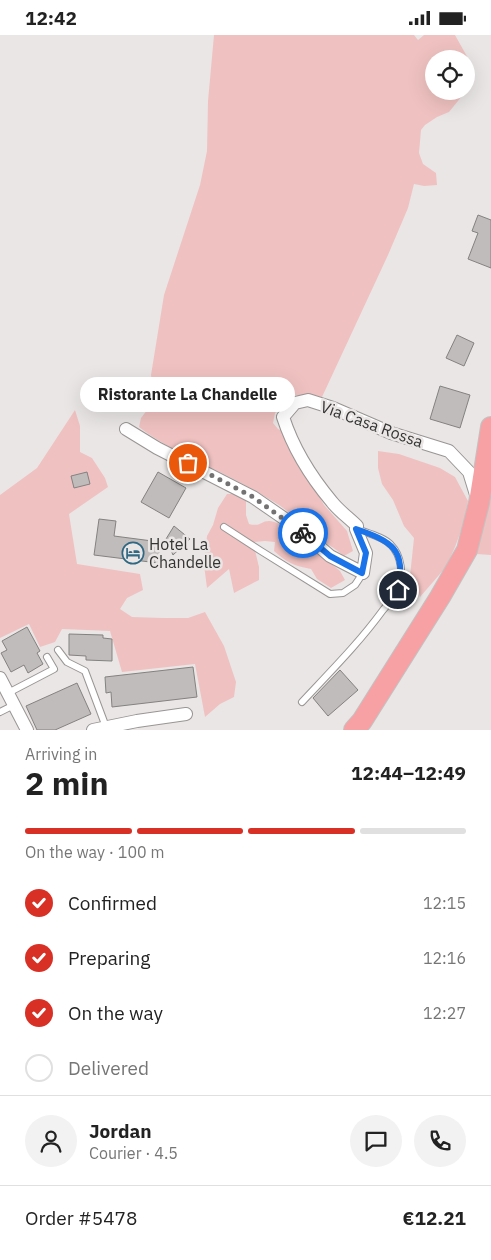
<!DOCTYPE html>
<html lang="en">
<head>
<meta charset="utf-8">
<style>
	body { margin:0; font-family:"IBM Plex Sans",sans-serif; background:#f2f2f2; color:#222; height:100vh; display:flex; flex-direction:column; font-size:19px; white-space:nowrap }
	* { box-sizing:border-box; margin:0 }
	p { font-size:16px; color:#767676 }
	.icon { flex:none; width:28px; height:28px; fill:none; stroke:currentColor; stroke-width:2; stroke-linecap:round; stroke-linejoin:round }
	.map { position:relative; height:695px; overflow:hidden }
	.details { display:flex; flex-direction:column; background:#fff; flex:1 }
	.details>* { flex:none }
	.tools { position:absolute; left:425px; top:15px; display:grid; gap:10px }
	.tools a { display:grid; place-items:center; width:50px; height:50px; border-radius:50%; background:#fff; box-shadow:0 5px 20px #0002; font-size:25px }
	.pin { position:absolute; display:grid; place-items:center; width:42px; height:42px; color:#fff; margin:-21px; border:2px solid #fff; border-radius:50%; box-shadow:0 1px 5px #0007 }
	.courier { position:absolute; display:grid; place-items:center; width:50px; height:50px; margin:-25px; border:4px solid #1a73e8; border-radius:50%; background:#fff; color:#222; box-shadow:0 1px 6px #0007 }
	.bubble { position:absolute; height:35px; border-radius:18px; background:#fff; box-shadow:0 5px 20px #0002; font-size:16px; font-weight:800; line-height:35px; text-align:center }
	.summary em { font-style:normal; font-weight:800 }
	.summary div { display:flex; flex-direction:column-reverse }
	.summary { display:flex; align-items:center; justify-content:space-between; height:85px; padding:0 25px }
	h1 { font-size:32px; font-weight:800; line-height:38px }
	.bar { display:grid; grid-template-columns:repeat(4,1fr); gap:8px 5px; align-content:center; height:60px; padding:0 25px }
	.bar i { height:6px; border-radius:4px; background:#e0e0e0 }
	.bar .on { background:#d93025 }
	.bar p { grid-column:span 4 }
	.line { display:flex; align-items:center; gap:12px; padding:0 25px; border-top:1px solid #e0e0e0 }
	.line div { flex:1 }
	.round { display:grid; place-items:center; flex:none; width:52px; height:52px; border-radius:26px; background:#f2f2f2 }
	ol { padding:0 25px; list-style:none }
	li { display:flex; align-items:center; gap:15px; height:55px }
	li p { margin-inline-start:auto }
	li .icon { padding:5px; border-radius:50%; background:#d93025; color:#fff; stroke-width:4 }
	li:last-child { color:#767676 }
	li i { width:28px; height:28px; border:2px solid #e0e0e0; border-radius:50% }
	.status { display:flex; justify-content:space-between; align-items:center; height:35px; padding:0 25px; background:#fff; direction:ltr }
	.status svg { height:14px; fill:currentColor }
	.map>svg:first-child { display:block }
	.green { fill:#efc2c1 }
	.building { fill:#c0bcbc; stroke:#848181 }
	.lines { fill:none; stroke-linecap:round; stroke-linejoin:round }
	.lane-casing { stroke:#999595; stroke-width:8 }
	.street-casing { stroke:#999595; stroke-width:14 }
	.primary-casing { stroke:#c2c2c2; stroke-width:22 }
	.lane { stroke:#fff; stroke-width:6 }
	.street { stroke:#fff; stroke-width:12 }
	.primary { stroke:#f8a1a4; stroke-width:20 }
	.done { stroke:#747272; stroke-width:5; stroke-dasharray:0 9 }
	.route { stroke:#1a73e8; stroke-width:6 }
	.labels { text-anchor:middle; stroke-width:5; stroke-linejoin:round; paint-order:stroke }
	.street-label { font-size:16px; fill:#353333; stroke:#eae6e6 }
	.poi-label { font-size:16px; fill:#353333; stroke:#eae6e6; text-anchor:start }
</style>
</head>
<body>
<div class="status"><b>12:42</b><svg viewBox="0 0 49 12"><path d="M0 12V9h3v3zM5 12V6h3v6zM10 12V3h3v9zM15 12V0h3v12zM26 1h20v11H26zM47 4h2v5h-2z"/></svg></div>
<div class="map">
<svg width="491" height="695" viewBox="0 0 491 695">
	<rect width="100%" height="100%" fill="#eae6e6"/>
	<!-- green -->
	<path class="green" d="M214,0h200l4,5 6,-5h31l14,25 -3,5v-6h-32v32h26l2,5 -13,16 -12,5 -12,8 -4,5 -2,23 4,11 13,9 1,12 -13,1 -10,-2 -6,24 -20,47 -66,142 -29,-2 -4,7 -14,11 -2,10 5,6 5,2 41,74 23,26 6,20 -9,5c-9,-8 -19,-13 -28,-20 -15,-11 -26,-25 -42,-34 -20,-12 -40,-23 -61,-33 -26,-13 -51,-24 -74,-42l2,-9 10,-13 3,-14 -3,-16 13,-80 36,-110 7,-34 1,-50z
		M75,375l5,16v26l12,6 13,20 3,9 -39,27 8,50 63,10 3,16 -16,8 -7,11 12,8 31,1h25l17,-6 19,34 12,36 -2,15 -14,7 -15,13 -10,-53 -73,8 -12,-41 -48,-2 -7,13 -15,5 -11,-23 -29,14v-143l37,-27z
		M378,416l21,3 41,14 15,9 13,24 -4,22 -9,24 -9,20 -26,30 -2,-8 -8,-13 4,-38 -10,-12 -11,-26 -11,-16 -4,-16z
		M491,454v66l-15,-1z
		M227,459h8l11,6v15l3,9c13,3 11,-3 20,-3 12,0 25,16 33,23l1,13 7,-7h5l25,21 5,9 -14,8 -14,-9 -6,-10c-17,-3 -25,-7 -37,-18l1,-9 -10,-1 -12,1 6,25v13l-25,13 -5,-24 -22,19 -3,-23 3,-29 6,-11 5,-17z"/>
	<!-- building -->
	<path class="building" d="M478,180l13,5v48l-23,-9 10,-26 -6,-2z
		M457,300l17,8 -10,23 -18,-8z
		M440,351l30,9 -10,33 -30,-9z
		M87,437l3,12 -16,4 -3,-12z
		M158,437l28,16 -17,30 -28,-16z
		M99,484l17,2 -2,15 46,6 -2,21 -64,-8z
		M174,491l16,13 -17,16 -7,-16z
		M27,592l13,24 -3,2 6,11 -15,9 -4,-8 -13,7 -10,-19 6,-3 -5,-9z
		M69,599l34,1v3l9,1v22l-26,-1v-4l-17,-1z
		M193,632l4,30 -85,10 -1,-15 -5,1 -1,-16z
		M340,635l18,20 -30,26 -15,-18z
		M77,648l14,31 -36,16h-18l-11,-24z"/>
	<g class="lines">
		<!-- lane casing -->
		<g class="lane-casing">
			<path id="lane" d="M224,492l37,24 69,43 13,-1 12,-8 8,-12
				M58,615l9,12 18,9 21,56
				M8,658l46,-24 -7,-12
				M302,667c28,-30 57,-59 81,-92 5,-6 13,-14 16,-22 4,-13 3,-32 -8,-43 -7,-8 -24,-12 -34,-16
				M0,677l14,-7"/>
		</g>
		<!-- street casing -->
		<g class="street-casing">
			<path id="street" d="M126,394l31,19 96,49 45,31 32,28 33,17 3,-20 -10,-24 1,-3c-8,-8 -18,-15 -25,-24 -21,-25 -39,-54 -49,-85l12,-14 13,-3 25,8 58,25 58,18 20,21 8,26
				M0,643l27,52
				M93,695l44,-9 49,-7"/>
		</g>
		<!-- primary casing -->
		<g class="primary-casing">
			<path id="primary" d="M354,695l8,-9 78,-124 27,-47 12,-47 12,-76"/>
		</g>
		<!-- lane -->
		<use href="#lane" class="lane"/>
		<!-- street -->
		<use href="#street" class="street"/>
		<!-- primary -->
		<use href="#primary" class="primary"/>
	</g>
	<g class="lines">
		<!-- done -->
		<path class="done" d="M188,428l65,34 50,36"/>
		<!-- route -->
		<path class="route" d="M303,498l27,23 32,17 4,-20 -10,-24c35,12 51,20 42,61"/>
	</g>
	<!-- icons -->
	<defs>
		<g id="hotel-ring" transform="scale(1.125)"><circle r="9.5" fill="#eae6e6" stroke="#306882" stroke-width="1.5"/><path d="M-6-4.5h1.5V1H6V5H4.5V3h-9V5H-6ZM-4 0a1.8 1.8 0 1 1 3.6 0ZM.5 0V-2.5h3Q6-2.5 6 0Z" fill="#306882"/></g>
	</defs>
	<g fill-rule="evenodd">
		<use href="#hotel-ring" x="133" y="518"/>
	</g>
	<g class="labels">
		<!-- street labels -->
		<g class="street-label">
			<text transform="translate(372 389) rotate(20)" y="6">Via Casa Rossa</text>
		</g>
		<!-- poi labels -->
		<g class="poi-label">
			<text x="149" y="515">Hotel La<tspan x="149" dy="18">Chandelle</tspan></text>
		</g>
	</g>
</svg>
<div class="tools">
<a><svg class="icon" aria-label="locate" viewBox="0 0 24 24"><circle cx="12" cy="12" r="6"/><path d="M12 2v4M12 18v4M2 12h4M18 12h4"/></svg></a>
</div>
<div class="pin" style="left:188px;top:428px;background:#ea580c"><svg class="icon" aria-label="bag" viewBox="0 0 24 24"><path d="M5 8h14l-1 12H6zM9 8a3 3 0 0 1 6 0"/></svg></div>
<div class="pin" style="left:398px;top:555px;background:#1f2937"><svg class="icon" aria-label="home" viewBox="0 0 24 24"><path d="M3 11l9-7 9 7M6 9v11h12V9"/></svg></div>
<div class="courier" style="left:303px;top:498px"><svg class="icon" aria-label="bike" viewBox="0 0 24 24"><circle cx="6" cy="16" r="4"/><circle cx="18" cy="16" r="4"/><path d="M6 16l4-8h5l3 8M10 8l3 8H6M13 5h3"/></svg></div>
<div class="bubble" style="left:80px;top:342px;width:215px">Ristorante La Chandelle</div>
</div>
<section class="details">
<div class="summary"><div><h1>2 min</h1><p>Arriving in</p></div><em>12:44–12:49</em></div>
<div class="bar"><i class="on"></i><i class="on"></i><i class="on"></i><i></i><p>On the way · 100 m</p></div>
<ol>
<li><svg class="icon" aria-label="check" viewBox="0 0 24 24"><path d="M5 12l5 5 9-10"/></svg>Confirmed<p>12:15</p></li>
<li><svg class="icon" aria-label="check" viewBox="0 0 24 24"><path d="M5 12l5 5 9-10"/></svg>Preparing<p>12:16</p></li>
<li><svg class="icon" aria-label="check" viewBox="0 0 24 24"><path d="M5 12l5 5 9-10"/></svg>On the way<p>12:27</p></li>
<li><i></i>Delivered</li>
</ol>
<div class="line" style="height:90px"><a class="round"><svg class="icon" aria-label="person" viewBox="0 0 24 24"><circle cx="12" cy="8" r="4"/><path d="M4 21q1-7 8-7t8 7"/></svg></a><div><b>Jordan</b><p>Courier · 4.5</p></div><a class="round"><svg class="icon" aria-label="chat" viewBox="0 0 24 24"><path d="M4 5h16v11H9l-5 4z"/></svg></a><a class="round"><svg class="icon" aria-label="phone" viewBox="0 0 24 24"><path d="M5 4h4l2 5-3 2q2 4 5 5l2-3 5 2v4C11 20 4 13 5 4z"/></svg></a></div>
<div class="line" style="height:65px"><div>Order #5478</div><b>€12.21</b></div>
</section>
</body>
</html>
